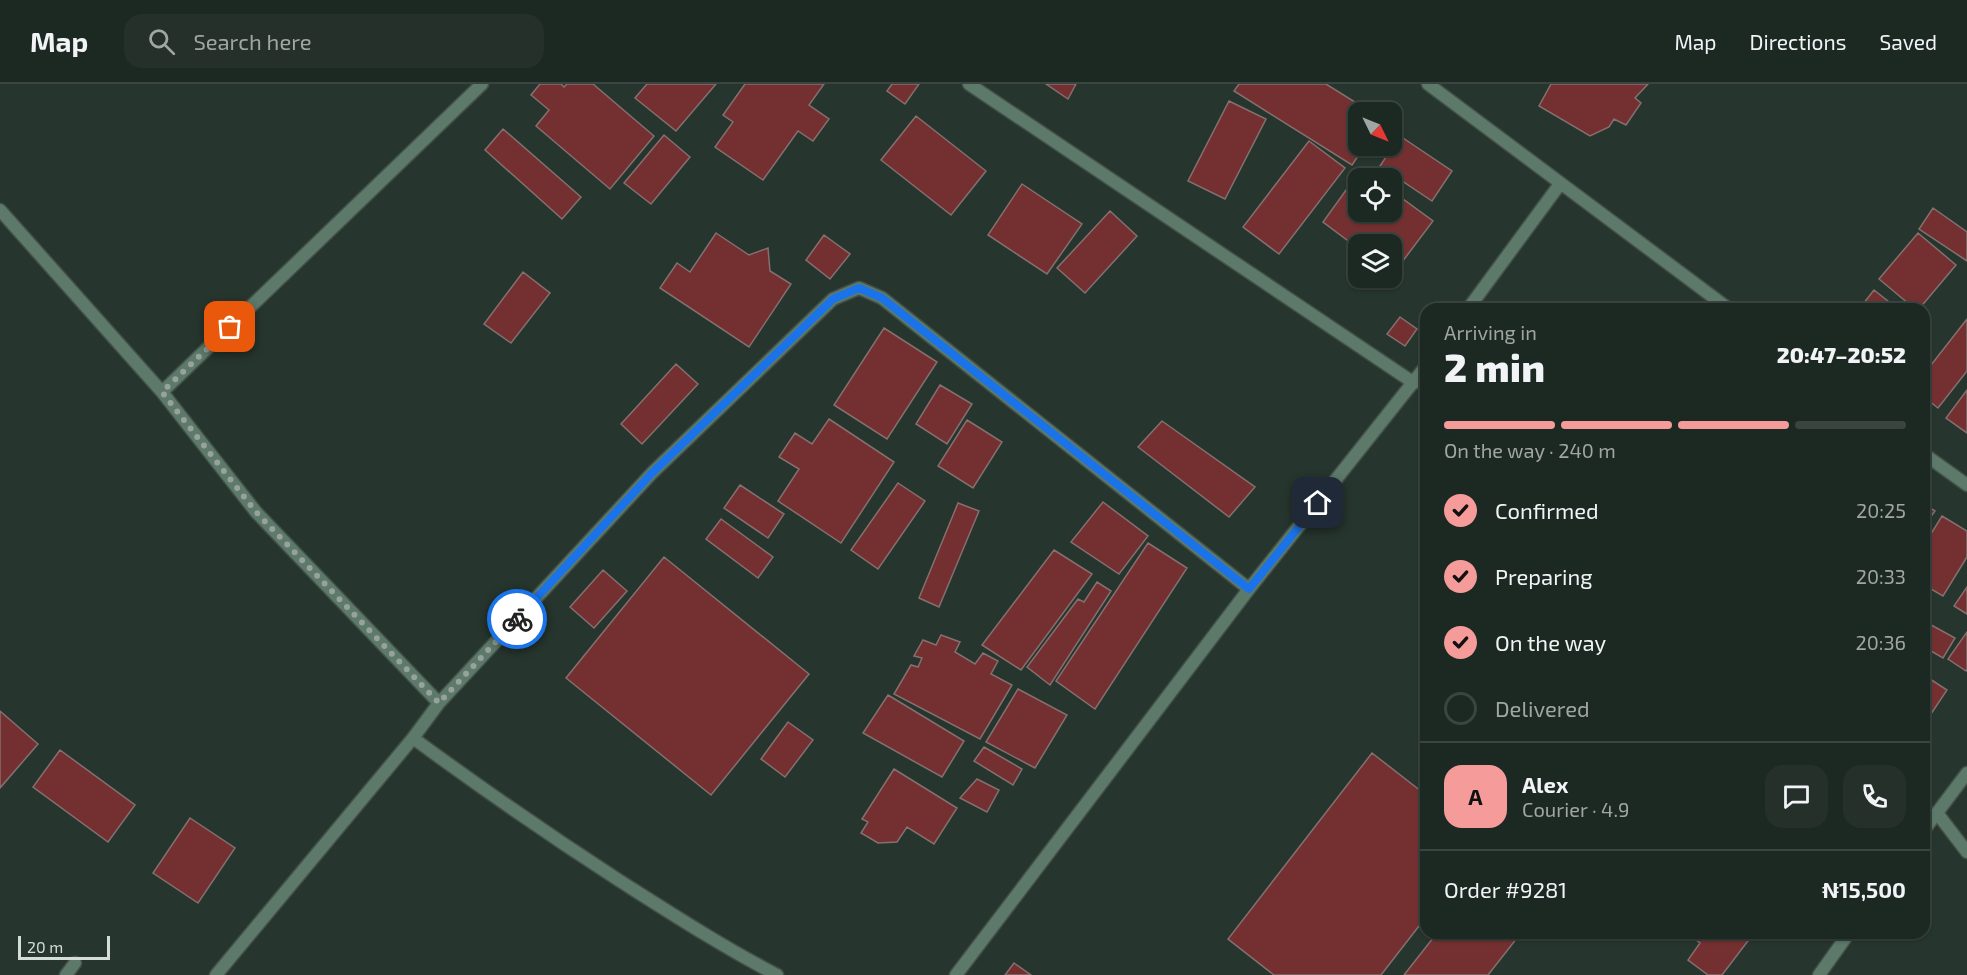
<!DOCTYPE html>
<html lang="en">
<head>
<meta charset="utf-8">
<style>
	body { margin:0; font-family:"Exo 2",sans-serif; background:#25302a; color:#f1f3f6; height:100vh; display:flex; flex-direction:column; font-size:22px; white-space:nowrap }
	* { box-sizing:border-box; margin:0 }
	p { font-size:20px; color:#a0a6a5 }
	.icon { flex:none; width:33px; height:33px; fill:none; stroke:currentColor; stroke-width:2; stroke-linecap:round; stroke-linejoin:round }
	.map { position:relative; flex:1; overflow:hidden }
	.details { position:absolute; left:1420px; top:219px; width:510px; height:636px; display:flex; flex-direction:column; background:#1c2822; border-radius:18px; box-shadow:0 2px 4px #0004,0 0 0 2px #3a4440 }
	.details>* { flex:none }
	.needle { width:39px; rotate:133deg }
	.fabs { position:absolute; left:1348px; top:18px; display:grid; gap:12px }
	.fabs a { display:grid; place-items:center; width:54px; height:54px; border-radius:12px; background:#1c2822; box-shadow:0 2px 4px #0004,0 0 0 2px #3a4440; font-size:30px }
	.scale { position:absolute; left:18px; bottom:15px; width:92px; box-sizing:border-box; padding-left:6px; border:3px solid #d4ddd8; border-top:0; font-size:16px; line-height:21px; white-space:nowrap; color:#d4ddd8; -webkit-text-stroke:4px #26352d; paint-order:stroke }
	.pin { position:absolute; display:grid; place-items:center; width:51px; height:51px; color:#fff; margin:-26px; border-radius:12px; box-shadow:0 3px 9px #0006 }
	.courier { position:absolute; display:grid; place-items:center; width:60px; height:60px; margin:-30px; border:4px solid #1a73e8; border-radius:50%; background:#fff; color:#222; box-shadow:0 2px 8px #0007 }
	.overview em { font-style:normal; font-weight:800 }
	.overview div { display:flex; flex-direction:column-reverse }
	.overview { display:flex; align-items:center; justify-content:space-between; height:102px; padding:0 24px }
	h1 { font-size:39px; font-weight:800; line-height:45px }
	.bar { display:grid; grid-template-columns:repeat(4,1fr); gap:9px 6px; align-content:center; height:72px; padding:0 24px }
	.bar i { height:8px; border-radius:4px; background:#3a4440 }
	.bar .selected { background:#f59b99 }
	.bar p { grid-column:span 4 }
	.line { display:flex; align-items:center; gap:15px; padding:0 24px; border-top:2px solid #3a4440 }
	.line div { flex:1 }
	.round { display:grid; place-items:center; flex:none; width:63px; height:63px; border-radius:18px; background:#25302a }
	ol { padding:0 24px; list-style:none }
	li { display:flex; align-items:center; gap:18px; height:66px }
	li p { margin-inline-start:auto }
	li .icon { padding:6px; border-radius:50%; background:#f59b99; color:#111; stroke-width:4 }
	li:last-child { color:#a0a6a5 }
	li i { width:33px; height:33px; border:3px solid #3a4440; border-radius:50% }
	header { display:flex; align-items:center; gap:36px; box-sizing:border-box; height:84px; padding:0 30px; background:#1c2822; border-bottom:2px solid #3a4440 }
	header strong { font-size:28px }
	nav { display:flex; gap:33px; margin-inline-start:auto; font-size:21px }
	.search { width:420px; height:54px; background:#25302a; display:flex; align-items:center; gap:15px; box-sizing:border-box; padding:0 21px; border-radius:18px; color:#a0a6a5; font-size:22px }
	.map>svg:first-child { display:block }
	.building { fill:#743031; stroke:#84706f; stroke-width:1.5 }
	.lines { fill:none; stroke-linecap:round; stroke-linejoin:round }
	.service-casing { stroke:#425048; stroke-width:15 }
	.minor-casing { stroke:#425048; stroke-width:15 }
	.tertiary-casing { stroke:#425048; stroke-width:15 }
	.service { stroke:#5c7969; stroke-width:12 }
	.minor { stroke:#5c7969; stroke-width:12 }
	.tertiary { stroke:#5c7969; stroke-width:12 }
	.done { stroke:#97a29c; stroke-width:6; stroke-dasharray:0 10.8 }
	.route { stroke:#1a73e8; stroke-width:8 }
</style>
</head>
<body>
<header>
<strong>Map</strong>
<div class="search"><svg class="icon" aria-label="search" viewBox="0 0 24 24"><circle cx="10" cy="10" r="6"/><path d="M15 15l6 6"/></svg>Search here</div>
<nav><a>Map</a><a>Directions</a><a>Saved</a></nav>
</header>
<div class="map">
<svg width="1967" height="891" viewBox="0 0 1967 891">
	<rect width="100%" height="100%" fill="#26352d"/>
	<!-- building -->
	<path class="building" d="M540,0h21l3,3 3,-3h26l61,52 -44,53 -74,-63 13,-16 -18,-15z
		M647,0h69l-40,47 -41,-33z
		M745,0h79l-15,21 20,14 -16,22 -15,-10 -35,49 -48,-33 18,-25 -10,-7z
		M892,0h27l-14,20 -18,-13z
		M1046,0h30l-8,15z
		M1239,0h87l45,28h-12v34h6l-13,19 -118,-74z
		M1551,0h97l-13,14 6,5 -15,22 -12,-6 -5,8 -19,9 -51,-30z
		M1229,17l37,18 -41,80 -37,-18z
		M916,32l70,55 -35,44 -70,-55z
		M503,45l78,68 -19,22 -77,-69z
		M664,51l26,22 -39,47 -27,-21z
		M1400,52l52,35 -20,30 -52,-35z
		M1309,57l36,27 -66,86 -36,-27z
		M1362,84l14,10h-17v34h33v-21l41,30 -40,53 -1,-30h-33v5l-36,-27z
		M1022,100l60,40 -35,50 -59,-39z
		M1933,124l34,24v29l-48,-32z
		M1110,127l27,25 -52,57 -28,-25z
		M716,149l33,22 19,-7 2,23 21,13 -42,63 -89,-59 17,-25 13,9z
		M1918,149l38,32 -37,44h-4l-36,-30z
		M824,151l26,19 -20,25 -24,-19z
		M523,188l27,21 -39,50 -27,-19z
		M1874,206l24,19h-39z
		M1400,233l17,12 -12,17 -18,-12z
		M1967,235v52l-29,37 -14,-11v-23z
		M884,244l53,34 -50,77 -53,-34z
		M676,280l22,20 -56,60 -21,-20z
		M940,301l32,19 -25,40 -31,-20z
		M1967,306v43l-21,-15z
		M829,335l65,43 -53,81 -63,-42 21,-32 -20,-12 16,-24 17,11z
		M967,336l35,22 -29,46 -35,-22z
		M1162,337l93,66 -26,30 -91,-70z
		M898,399l27,18 -47,68 -27,-19z
		M740,401l44,29 -16,24 -44,-30z
		M1103,418l45,34 -29,38 -48,-32z
		M958,419l21,8 -40,96 -20,-9z
		M1924,420l11,7 -11,15z
		M1942,432l25,15v26l-24,39 -19,-11v-40z
		M721,435l52,38 -15,21 -52,-39z
		M1148,459l39,25 -92,141 -39,-28z
		M1054,466l38,24 -71,96 -39,-25z
		M664,473l145,117 -98,121 -145,-117z
		M603,486l24,21 -33,37 -24,-21z
		M1097,498l14,9 -61,94 -23,-18 51,-68 6,3z
		M1967,503v27l-13,-8z
		M1924,537l31,17 -12,20 -19,-11z
		M1967,548v37l-1,2 -18,-12z
		M941,551l19,7 -5,10 20,12 8,-11 15,8 -7,13 21,11 -32,54 -86,-45 17,-29 7,2 4,-9 -8,-2 9,-16 13,5z
		M1924,591l23,15 -22,33h-1z
		M1018,605l49,26 -32,53 -49,-26z
		M888,611l76,46 -22,36 -79,-44z
		M0,627l38,33 -38,44z
		M788,638l25,18 -28,37 -24,-18z
		M984,663l38,22 -9,16 -39,-24z
		M60,666l75,55 -27,37 -75,-55z
		M1372,669l54,42v122l-45,58h-107l-46,-36z
		M894,685l63,39 -23,36 -27,-17 -10,15 -19,1 -17,-10 7,-11 -6,-3z
		M977,695l22,11 -12,22 -27,-14z
		M190,734l45,30 -37,55 -45,-30z
		M1437,849h84l-33,42h-84z
		M1687,849h67l-32,42h-14l-20,-15 12,-17z
		M1014,879l17,12h-26z"/>
	<g class="lines">
		<!-- service casing -->
		<g class="service-casing">
			<path id="service" d="M66,891l9,-12"/>
		</g>
		<!-- minor casing -->
		<g class="minor-casing">
			<path id="minor" d="M969,0l445,299
				M1428,0l301,225
				M0,126l162,182 94,120 183,191
				M1468,225l92,-125
				M162,308l320,-308
				M1924,370l43,31
				M413,654c68,50 136,97 207,143 52,33 103,66 157,94
				M1937,729l30,39
				M216,891l197,-237 26,-35 213,-230 181,-174 26,-11 23,10 367,291
				M956,891l293,-386 177,-223"/>
		</g>
		<!-- tertiary casing -->
		<g class="tertiary-casing">
			<path id="tertiary" d="M1924,746l43,-57
				M1819,891l30,-42"/>
		</g>
		<!-- service -->
		<use href="#service" class="service"/>
		<!-- minor -->
		<use href="#minor" class="minor"/>
		<!-- tertiary -->
		<use href="#tertiary" class="tertiary"/>
	</g>
	<g class="lines">
		<!-- done -->
		<path class="done" d="M230,243l-68,65 94,120 183,191 78,-84"/>
		<!-- route -->
		<path class="route" d="M517,535l135,-146 181,-174 26,-11 23,10 367,291 69,-86"/>
	</g>
</svg>
<div class="fabs">
<a><svg class="needle" viewBox="-14 -14 28 28"><path d="M0-13l5 13h-10z" fill="#e53935"/><path d="M0 13l5-13h-10z" fill="#a0a6a5"/></svg></a>
<a><svg class="icon" aria-label="locate" viewBox="0 0 24 24"><circle cx="12" cy="12" r="6"/><path d="M12 2v4M12 18v4M2 12h4M18 12h4"/></svg></a>
<a><svg class="icon" aria-label="layers" viewBox="0 0 24 24"><path d="M12 4l9 5-9 5-9-5zM3 14l9 5 9-5"/></svg></a>
</div>
<div class="scale">20 m</div>
<div class="pin" style="left:230px;top:243px;background:#ea580c"><svg class="icon" aria-label="bag" viewBox="0 0 24 24"><path d="M5 8h14l-1 12H6zM9 8a3 3 0 0 1 6 0"/></svg></div>
<div class="pin" style="left:1318px;top:419px;background:#1f2937"><svg class="icon" aria-label="home" viewBox="0 0 24 24"><path d="M3 11l9-7 9 7M6 9v11h12V9"/></svg></div>
<div class="courier" style="left:517px;top:535px"><svg class="icon" aria-label="bike" viewBox="0 0 24 24"><circle cx="6" cy="16" r="4"/><circle cx="18" cy="16" r="4"/><path d="M6 16l4-8h5l3 8M10 8l3 8H6M13 5h3"/></svg></div>
<section class="details">
<div class="overview"><div><h1>2 min</h1><p>Arriving in</p></div><em>20:47–20:52</em></div>
<div class="bar"><i class="selected"></i><i class="selected"></i><i class="selected"></i><i></i><p>On the way · 240 m</p></div>
<ol>
<li><svg class="icon" aria-label="check" viewBox="0 0 24 24"><path d="M5 12l5 5 9-10"/></svg>Confirmed<p>20:25</p></li>
<li><svg class="icon" aria-label="check" viewBox="0 0 24 24"><path d="M5 12l5 5 9-10"/></svg>Preparing<p>20:33</p></li>
<li><svg class="icon" aria-label="check" viewBox="0 0 24 24"><path d="M5 12l5 5 9-10"/></svg>On the way<p>20:36</p></li>
<li><i></i>Delivered</li>
</ol>
<div class="line" style="height:108px"><b class="round" style="background:#f59b99;color:#111">A</b><div><b>Alex</b><p>Courier · 4.9</p></div><a class="round"><svg class="icon" aria-label="chat" viewBox="0 0 24 24"><path d="M4 5h16v11H9l-5 4z"/></svg></a><a class="round"><svg class="icon" aria-label="phone" viewBox="0 0 24 24"><path d="M5 4h4l2 5-3 2q2 4 5 5l2-3 5 2v4C11 20 4 13 5 4z"/></svg></a></div>
<div class="line" style="height:78px"><div>Order #9281</div><b>₦15,500</b></div>
</section>
</div>
</body>
</html>
